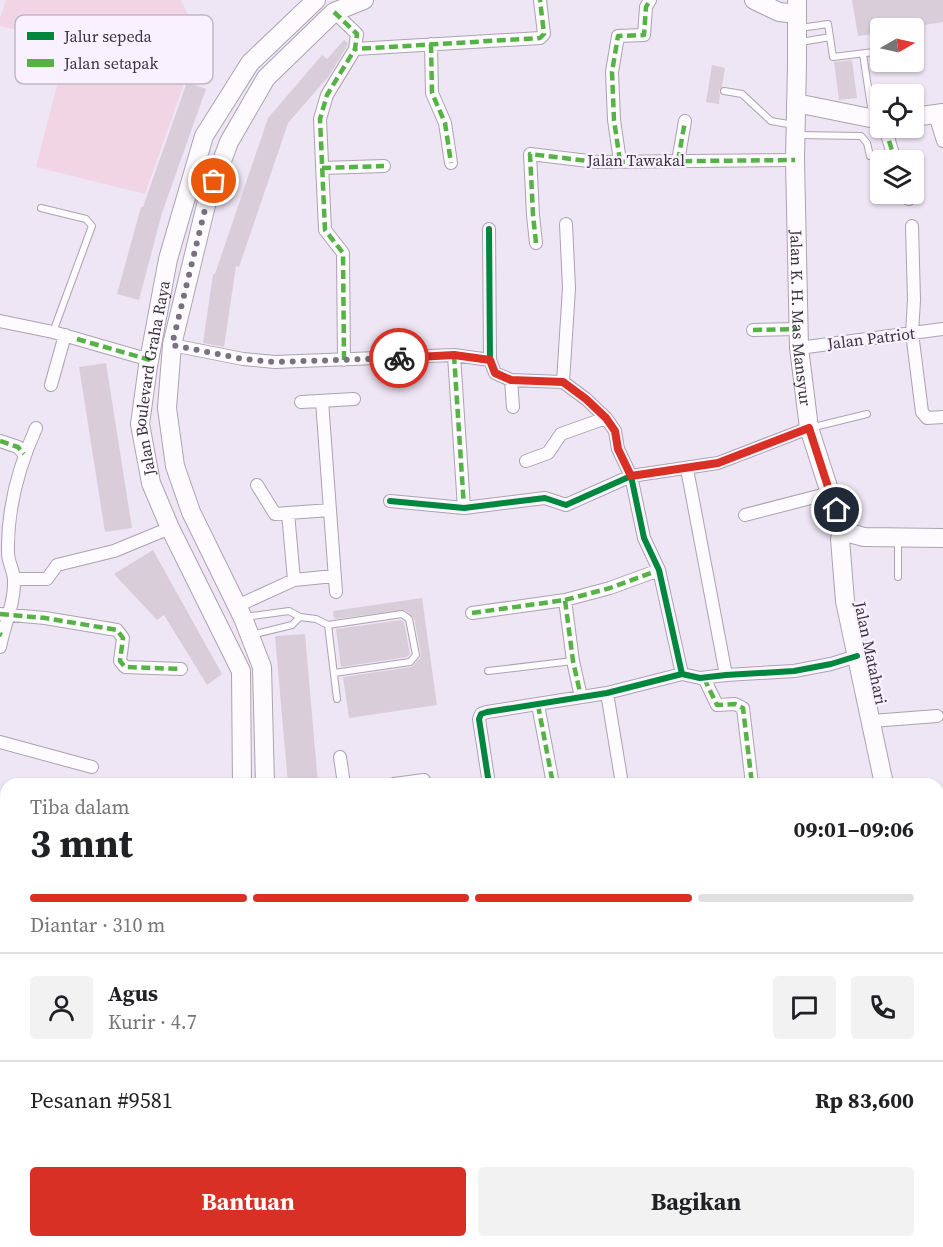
<!DOCTYPE html>
<html lang="id">
<head>
<meta charset="utf-8">
<style>
	body { margin:0; font-family:"Source Serif 4",serif; background:#f2f2f2; color:#202124; height:100vh; display:flex; flex-direction:column; font-size:22px; white-space:nowrap }
	* { box-sizing:border-box; margin:0 }
	p { font-size:20px; color:#757577 }
	.icon { flex:none; width:33px; height:33px; fill:none; stroke:currentColor; stroke-width:2; stroke-linecap:round; stroke-linejoin:round }
	.map { position:relative; flex:1; overflow:hidden }
	.panel { position:absolute; left:0px; top:778px; width:944px; height:470px; display:flex; flex-direction:column; background:#fff; border-radius:18px 18px 0 0; box-shadow:0 2px 4px #0004 }
	.panel>* { flex:none }
	.needle { width:39px; rotate:81deg }
	.controls { position:absolute; left:870px; top:18px; display:grid; gap:12px }
	.controls a { display:grid; place-items:center; width:54px; height:54px; border-radius:6px; background:#fff; box-shadow:0 2px 4px #0004; font-size:30px }
	.pin { position:absolute; display:grid; place-items:center; width:51px; height:51px; color:#fff; margin:-26px; border:3px solid #fff; border-radius:50%; box-shadow:0 2px 6px #0007 }
	.courier { position:absolute; display:grid; place-items:center; width:60px; height:60px; margin:-30px; border:4px solid #d93025; border-radius:50%; background:#fff; color:#222; box-shadow:0 2px 8px #0007 }
	.headline em { font-style:normal; font-weight:700 }
	.headline div { display:flex; flex-direction:column-reverse }
	.headline { display:flex; align-items:center; justify-content:space-between; height:102px; padding:0 30px }
	h1 { font-size:39px; font-weight:700; line-height:45px }
	.bar { display:grid; grid-template-columns:repeat(4,1fr); gap:9px 6px; align-content:center; height:72px; padding:0 30px }
	.bar i { height:8px; border-radius:4px; background:#e0e0e0 }
	.bar .current { background:#d93025 }
	.bar p { grid-column:span 4 }
	.line { display:flex; align-items:center; gap:15px; padding:0 30px; border-top:2px solid #e0e0e0 }
	.line div { flex:1 }
	.round { display:grid; place-items:center; flex:none; width:63px; height:63px; border-radius:6px; background:#f2f2f2 }
	.cta { display:flex; gap:12px; margin-top:auto; padding:12px 30px }
	.cta a { flex:1; height:69px; border-radius:6px; background:#d93025; color:#fff; font-size:24px; font-weight:700; line-height:69px; text-align:center }
	.cta a+a { background:#f2f2f2; color:#202124 }
	.map>svg:first-child { display:block }
	.green { fill:#f1d5e5 }
	.building { fill:#d9cdda }
	.lines { fill:none; stroke-linecap:round; stroke-linejoin:round }
	.lane-casing { stroke:#aba3b0; stroke-width:8 }
	.street-casing { stroke:#aba3b0; stroke-width:14 }
	.secondary-casing { stroke:#aba3b0; stroke-width:20 }
	.lane { stroke:#fdfbfe; stroke-width:6 }
	.street { stroke:#fdfbfe; stroke-width:12 }
	.secondary { stroke:#fdfbfe; stroke-width:18 }
	.quiet { stroke:#56b247; stroke-width:4.5; stroke-dasharray:9 4.5; stroke-linecap:butt }
	.cycleway-casing { stroke:#f9f1ff; stroke-width:10 }
	.cycleway { stroke:#00873e; stroke-width:6 }
	.done { stroke:#79717f; stroke-width:6; stroke-dasharray:0 10.8 }
	.route { stroke:#d93025; stroke-width:8 }
	.labels { text-anchor:middle; stroke-width:4.5; stroke-linejoin:round; paint-order:stroke }
	.street-label { font-size:16px; fill:#3a323f; stroke:#f9f1ff }
	.key { fill:#f9f1ff; stroke:#c0b8c5; stroke-width:1.5 }
	.key-label { font-size:16px; fill:#3a323f }
</style>
</head>
<body>
<div class="map">
<svg width="943" height="1247" viewBox="0 0 943 1247">
	<rect width="100%" height="100%" fill="#efe6f5"/>
	<!-- green -->
	<path class="green" d="M6,0h175l8,17 8,37 -12,27 -40,113 -109,-27 32,-125 -68,-16v-8z"/>
	<!-- building -->
	<path class="building" d="M852,0h91v22l-37,6h-26v5l-22,3z
		M344,40l4,3 -1,3 -18,30 -41,47 -49,144 -3,-1 -12,81 -21,-4 10,-69h2l53,-156 54,-63 5,4z
		M852,60l5,38 -18,2 -5,-38z
		M712,65l13,3 -3,18 -3,5 1,4 -1,9 -13,-2z
		M187,82l19,7 -44,124 -23,87 -22,-6 24,-87h2z
		M106,363l26,165 -27,4 -26,-165z
		M153,550l69,124 -15,11 -43,-70 -7,5 -43,-46z
		M422,598l15,107 -88,13 -6,-41 68,-10 9,-9 1,-4 -7,-36 -9,-8 -71,9 -1,-8z
		M401,620l3,2 6,32 -3,3 -66,10 -5,-38z
		M305,634l13,150h-30l-13,-148z"/>
	<g class="lines">
		<!-- lane casing -->
		<g class="lane-casing">
			<path id="lane" d="M800,28l28,-4 5,33 41,-5
				M801,42l29,-5
				M863,54l8,53
				M724,91l18,3 29,27 23,4
				M798,135l63,1 6,7 3,13
				M41,208l45,11 6,7 -39,106
				M810,428l57,-14
				M898,541v36
				M244,617l45,-6 11,6 16,2 12,6 74,-11 7,5 7,36 -6,7 -76,11
				M328,625l9,74
				M251,635l41,-10 8,-8
				M488,671l85,-10
				M363,1247l15,-5"/>
		</g>
		<!-- street casing -->
		<g class="street-casing">
			<path id="street" d="M334,12l23,22 -2,15 185,-11 4,-4 -4,-34
				M431,44l1,49 13,30 6,40
				M935,115l8,26
				M885,128l10,32
				M620,161l-6,-41 -2,-48 6,-36 26,-1 2,-28 4,-7
				M678,161l7,-40
				M322,168l62,-2
				M907,194l2,5
				M912,226l2,74 -2,33 10,79 5,6 16,-1
				M489,229l1,131 5,13 16,7 52,2 23,17 20,19 9,13 3,18 13,27 13,62 15,32 23,104
				M536,243l-3,-28 -3,-61 67,8 198,-2
				M0,321l53,11 97,28
				M753,330l44,-1
				M172,345l71,14 32,3 179,-7 36,5
				M799,348l144,-19
				M454,355l10,153
				M344,360l-1,-107 -18,-23 -5,-111 7,-24 28,-46
				M511,380l2,27
				M563,382l6,-94 -3,-64
				M51,385l14,-50
				M322,401l14,191
				M301,402l53,-3
				M0,441l18,6 6,7
				M526,461l22,-8 13,-19 45,-16
				M687,469l39,206
				M257,485l18,29 55,-4
				M390,501l74,7 81,-10 21,7 65,-29 87,-13 91,-35
				M288,513l6,67
				M745,515l85,-22
				M14,579h33l10,-14 57,-14 56,-23
				M565,600l45,-12 49,-18
				M237,606l57,-26 40,-4
				M472,613l93,-13 8,61 8,36
				M0,614l45,4 72,12 6,8 -3,23 5,6 56,2
				M0,647c4,-22 15,-44 14,-67 0,-9 -6,-18 -6,-27 -1,-42 11,-87 28,-125
				M704,678l13,27 18,-1 8,4 9,76
				M607,693l15,91
				M538,705l15,79
				M872,721l65,-5
				M0,742l92,25
				M340,757l4,27
				M394,784l30,-4
				M489,784l-10,-65 2,-5 6,-2 120,-19 75,-19 18,4 26,-3 68,-4 37,-7 26,-8
				M0,975h6
				M0,1011l6,-12
				M938,1015l5,-1
				M938,1094h5
				M0,1099l6,2
				M938,1167l5,-1
				M0,1195l6,1
				M428,1242v5
				M559,1242v5
				M689,1242v2
				M775,1242l1,5
				M863,1242v1
				M28,1247l1,-5
				M88,1247l2,-5
				M178,1247l1,-5"/>
		</g>
		<!-- secondary casing -->
		<g class="secondary-casing">
			<g id="secondary">
				<path d="M754,0l25,12 18,2"/>
				<path id="s1" d="M797,0v63l-2,97 4,188 10,80 21,65 15,34 8,7 11,3 79,1"/>
				<path d="M796,103l84,17"/>
				<path d="M914,117l29,-4"/>
				<path d="M845,527l-5,12 5,62 39,183"/>
				<path id="s2" d="M242,784l-1,-113 -71,-143 -19,-45 -11,-59 8,-58 20,-107 36,-123 46,-73 66,-63"/>
				<path d="M265,784l-3,-117 -19,-49 -52,-106 -16,-46 -8,-58 5,-63 35,-144 22,-59 37,-64 68,-66 30,-12"/>
				<path d="M938,1186l5,48"/>
				<path d="M250,1242l1,5"/>
				<path d="M307,1247l1,-5"/>
			</g>
		</g>
		<!-- lane -->
		<use href="#lane" class="lane"/>
		<!-- street -->
		<use href="#street" class="street"/>
		<!-- secondary -->
		<use href="#secondary" class="secondary"/>
		<!-- quiet -->
		<path class="quiet" d="M334,12l23,22 -2,15 185,-11 4,-4 -4,-34
			M431,44l1,49 13,30 6,40
			M885,128l10,32
			M620,161l-6,-41 -2,-48 6,-36 26,-1 2,-28 4,-7
			M678,161l7,-40
			M322,168l62,-2
			M907,194l2,5
			M536,243l-3,-28 -3,-61 67,8 198,-2
			M753,330l44,-1
			M77,339l73,21
			M454,355l10,153
			M344,360l-1,-107 -18,-23 -5,-111 7,-24 28,-46
			M0,441l18,6 6,7
			M565,600l45,-12 49,-18
			M472,613l93,-13 8,61 8,36
			M0,614l45,4 72,12 6,8 -3,23 5,6 56,2
			M0,634l2,1
			M704,678l13,27 18,-1 8,4 9,76
			M538,705l15,79
			M0,1011l6,-12
			M938,1094h5
			M0,1099l6,2
			M938,1167l5,-1
			M0,1195l6,1
			M939,1202h4
			M428,1242v5
			M559,1242v5
			M689,1242v2
			M28,1247l1,-5
			M88,1247l2,-5"/>
		<!-- cycleway casing -->
		<g class="cycleway-casing">
			<path id="cycleway" d="M489,229l1,131 5,13 16,7 52,2 23,17 20,19 9,13 3,18 13,27 13,62 15,32 23,104
				M390,501l74,7 81,-10 21,7 65,-29 87,-13 91,-35
				M489,784l-10,-65 2,-5 6,-2 120,-19 75,-19 18,4 26,-3 68,-4 37,-7 26,-8"/>
		</g>
		<!-- cycleway -->
		<use href="#cycleway" class="cycleway"/>
	</g>
	<g class="lines">
		<!-- done -->
		<path class="done" d="M214,181l-7,20 -35,144 71,14 32,3 124,-4"/>
		<!-- route -->
		<path class="route" d="M399,358l55,-3 36,5 5,13 16,7 52,2 23,17 20,19 9,13 3,18 13,27 87,-13 91,-35 21,65 7,17"/>
	</g>
	<g class="labels">
		<!-- street labels -->
		<g class="street-label">
			<text x="636" y="166">Jalan Tawakal</text>
			<text dy="6" stroke="none"><textPath href="#s1" startOffset="318">Jalan K. H. Mas Mansyur</textPath></text>
			<text transform="translate(871 338) rotate(-7)" y="6">Jalan Patriot</text>
			<text dy="6" stroke="none"><textPath href="#s2" startOffset="428">Jalan Boulevard Graha Raya</textPath></text>
			<text transform="translate(871 653) rotate(78)" y="6">Jalan Matahari</text>
		</g>
	</g>
	<!-- legend -->
	<rect x="15" y="15" width="198" height="69" rx="9" class="key"/>
	<rect x="27" y="32" width="27" height="8" fill="#00873e"/>
	<rect x="27" y="59" width="27" height="8" fill="#56b247"/>
	<g class="key-label">
		<text x="64" y="42">Jalur sepeda</text>
		<text x="64" y="69">Jalan setapak</text>
	</g>
</svg>
<div class="controls">
<a><svg class="needle" viewBox="-14 -14 28 28"><path d="M0-13l5 13h-10z" fill="#e53935"/><path d="M0 13l5-13h-10z" fill="#757577"/></svg></a>
<a><svg class="icon" aria-label="locate" viewBox="0 0 24 24"><circle cx="12" cy="12" r="6"/><path d="M12 2v4M12 18v4M2 12h4M18 12h4"/></svg></a>
<a><svg class="icon" aria-label="layers" viewBox="0 0 24 24"><path d="M12 4l9 5-9 5-9-5zM3 14l9 5 9-5"/></svg></a>
</div>
<div class="pin" style="left:214px;top:181px;background:#ea580c"><svg class="icon" aria-label="bag" viewBox="0 0 24 24"><path d="M5 8h14l-1 12H6zM9 8a3 3 0 0 1 6 0"/></svg></div>
<div class="pin" style="left:837px;top:510px;background:#1f2937"><svg class="icon" aria-label="home" viewBox="0 0 24 24"><path d="M3 11l9-7 9 7M6 9v11h12V9"/></svg></div>
<div class="courier" style="left:399px;top:358px"><svg class="icon" aria-label="bike" viewBox="0 0 24 24"><circle cx="6" cy="16" r="4"/><circle cx="18" cy="16" r="4"/><path d="M6 16l4-8h5l3 8M10 8l3 8H6M13 5h3"/></svg></div>
<section class="panel">
<div class="headline"><div><h1>3 mnt</h1><p>Tiba dalam</p></div><em>09:01–09:06</em></div>
<div class="bar"><i class="current"></i><i class="current"></i><i class="current"></i><i></i><p>Diantar · 310 m</p></div>
<div class="line" style="height:108px"><a class="round"><svg class="icon" aria-label="person" viewBox="0 0 24 24"><circle cx="12" cy="8" r="4"/><path d="M4 21q1-7 8-7t8 7"/></svg></a><div><b>Agus</b><p>Kurir · 4.7</p></div><a class="round"><svg class="icon" aria-label="chat" viewBox="0 0 24 24"><path d="M4 5h16v11H9l-5 4z"/></svg></a><a class="round"><svg class="icon" aria-label="phone" viewBox="0 0 24 24"><path d="M5 4h4l2 5-3 2q2 4 5 5l2-3 5 2v4C11 20 4 13 5 4z"/></svg></a></div>
<div class="line" style="height:78px"><div>Pesanan #9581</div><b>Rp 83,600</b></div>
<div class="cta"><a>Bantuan</a><a>Bagikan</a></div>
</section>
</div>
</body>
</html>
